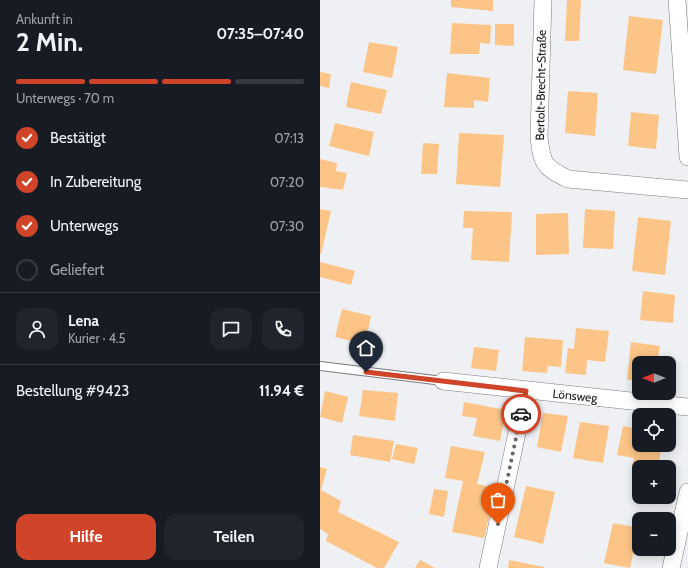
<!DOCTYPE html>
<html lang="de">
<head>
<meta charset="utf-8">
<style>
	body { margin:0; font-family:Cabin,sans-serif; background:#20242c; color:#f1f3f6; height:100vh; display:flex; flex-direction:column; font-size:15px; white-space:nowrap }
	* { box-sizing:border-box; margin:0 }
	p { font-size:13px; color:#9ea1a6 }
	.icon { flex:none; width:22px; height:22px; fill:none; stroke:currentColor; stroke-width:2; stroke-linecap:round; stroke-linejoin:round }
	.map { position:relative; flex:1; overflow:hidden }
	.sheet { display:flex; flex-direction:column; background:#171b24; width:320px }
	.sheet>* { flex:none }
	.needle { width:26px; rotate:270deg }
	.controls { position:absolute; left:312px; top:356px; display:grid; gap:8px }
	.controls a { display:grid; place-items:center; width:44px; height:44px; border-radius:8px; background:#171b24; box-shadow:0 2px 10px #0003; font-size:20px }
	.pin { position:absolute; display:grid; place-items:center; width:34px; height:34px; color:#fff; margin:-41px -17px; border-radius:50% 50% 50% 0; rotate:-45deg; box-shadow:0 0 4px #0007 }
	.pin .icon { rotate:45deg }
	.courier { position:absolute; display:grid; place-items:center; width:40px; height:40px; margin:-20px; border:3px solid #d04529; border-radius:50%; background:#fff; color:#222; box-shadow:0 1px 5px #0007 }
	.headline em { font-style:normal; font-weight:700 }
	.headline div { display:flex; flex-direction:column-reverse }
	.headline { display:flex; align-items:center; justify-content:space-between; height:68px; padding:0 16px }
	h1 { font-size:26px; font-weight:700; line-height:30px }
	.bar { display:grid; grid-template-columns:repeat(4,1fr); gap:6px 4px; align-content:center; height:48px; padding:0 16px }
	.bar i { height:5px; border-radius:3px; background:#363941 }
	.bar .selected { background:#d04529 }
	.bar p { grid-column:span 4 }
	.line { display:flex; align-items:center; gap:10px; padding:0 16px; border-top:1px solid #363941 }
	.line div { flex:1 }
	.round { display:grid; place-items:center; flex:none; width:42px; height:42px; border-radius:12px; background:#20242c }
	ol { padding:0 16px; list-style:none }
	li { display:flex; align-items:center; gap:12px; height:44px }
	li p { margin-inline-start:auto }
	li .icon { padding:4px; border-radius:50%; background:#d04529; color:#fff; stroke-width:4 }
	li:last-child { color:#9ea1a6 }
	li i { width:22px; height:22px; border:2px solid #363941; border-radius:50% }
	.primary-button { display:flex; gap:8px; margin-top:auto; padding:8px 16px }
	.primary-button a { flex:1; height:46px; border-radius:12px; background:#d04529; color:#fff; font-size:16px; font-weight:700; line-height:46px; text-align:center }
	.primary-button a+a { background:#20242c; color:#f1f3f6 }
	main { display:flex; flex:1; min-height:0 }
	.map>svg:first-child { display:block }
	.building { fill:#fcc587 }
	.lines { fill:none; stroke-linecap:round; stroke-linejoin:round }
	.service-casing { stroke:#7a7b7e; stroke-width:10 }
	.minor-casing { stroke:#7a7b7e; stroke-width:18 }
	.service { stroke:#fff; stroke-width:8 }
	.minor { stroke:#fff; stroke-width:17 }
	.done { stroke:#646567; stroke-width:4; stroke-dasharray:0 7.2 }
	.route { stroke:#d04529; stroke-width:5 }
	.labels { text-anchor:middle; stroke-width:3; stroke-linejoin:round; paint-order:stroke }
	.street-label { font-size:12px; fill:#191a1b; stroke:#fcfdff }
</style>
</head>
<body>
<main>
<section class="sheet">
<div class="headline"><div><h1>2 Min.</h1><p>Ankunft in</p></div><em>07:35–07:40</em></div>
<div class="bar"><i class="selected"></i><i class="selected"></i><i class="selected"></i><i></i><p>Unterwegs · 70 m</p></div>
<ol>
<li><svg class="icon" aria-label="check" viewBox="0 0 24 24"><path d="M5 12l5 5 9-10"/></svg>Bestätigt<p>07:13</p></li>
<li><svg class="icon" aria-label="check" viewBox="0 0 24 24"><path d="M5 12l5 5 9-10"/></svg>In Zubereitung<p>07:20</p></li>
<li><svg class="icon" aria-label="check" viewBox="0 0 24 24"><path d="M5 12l5 5 9-10"/></svg>Unterwegs<p>07:30</p></li>
<li><i></i>Geliefert</li>
</ol>
<div class="line" style="height:72px"><a class="round"><svg class="icon" aria-label="person" viewBox="0 0 24 24"><circle cx="12" cy="8" r="4"/><path d="M4 21q1-7 8-7t8 7"/></svg></a><div><b>Lena</b><p>Kurier · 4.5</p></div><a class="round"><svg class="icon" aria-label="chat" viewBox="0 0 24 24"><path d="M4 5h16v11H9l-5 4z"/></svg></a><a class="round"><svg class="icon" aria-label="phone" viewBox="0 0 24 24"><path d="M5 4h4l2 5-3 2q2 4 5 5l2-3 5 2v4C11 20 4 13 5 4z"/></svg></a></div>
<div class="line" style="height:52px"><div>Bestellung #9423</div><b>11.94 €</b></div>
<div class="primary-button"><a>Hilfe</a><a>Teilen</a></div>
</section>
<div class="map">
<svg width="368" height="568" viewBox="0 0 368 568">
	<rect width="100%" height="100%" fill="#eef0f3"/>
	<!-- building -->
	<path class="building" d="M131,0h42v11l-42,-4z
		M247,0h14l-2,41h-14z
		M309,16l34,4 -7,54 -33,-4z
		M132,23l39,2 -1,19 -10,-1 -1,11h-29z
		M175,24h19v22l-19,-1z
		M49,42l29,5 -6,31 -29,-6z
		M0,72l11,2 -2,14 -9,-2z
		M127,73l43,5 -2,24 -14,-2v8l-30,-1z
		M31,82l36,8 -6,24 -35,-7z
		M248,91l30,2 -3,43 -30,-3z
		M311,112l28,3 -3,34 -28,-3z
		M15,123l39,9 -5,24 -40,-10z
		M139,133l45,2 -4,52 -44,-3z
		M103,143l16,1 -2,30h-16z
		M0,159l17,4 -1,8 11,2 -4,17 -23,-3z
		M0,209l11,2 -10,43h-1z
		M265,209l30,2 -2,38 -30,-1z
		M144,211l48,1 -3,50 -38,-2 2,-32h-10z
		M248,213l1,41 -33,1v-41z
		M318,217l33,4 -6,54 -33,-4z
		M0,262l35,9 -4,14 -31,-8z
		M323,291l32,4 -2,28 -33,-3z
		M22,309l29,7 -6,28 -30,-7z
		M256,328l33,3 -4,31 -18,-2 -1,15 -21,-2 3,-25 6,1z
		M205,337l38,3 -2,27 -13,-1 -1,7 -25,-2z
		M311,342l29,4 -3,17h-18v18l-12,-1z
		M154,347l25,3 -3,21 -25,-3z
		M43,390l35,3 -3,28 -36,-5z
		M5,391l23,6 -6,26 -22,-6z
		M144,402l42,8 -6,31 -27,-5 4,-18 -15,-2z
		M223,413l25,3 -7,36 -24,-5z
		M260,422l29,4 -6,37 -30,-5z
		M303,426l16,3v16h23l-4,22 -26,-1 2,-8 -17,-3z
		M33,435l41,6 -4,21 -40,-7z
		M76,444l22,4 -4,16 -22,-5z
		M131,446l34,6 -8,32 19,4 -12,50 -32,-6 11,-51 -18,-3z
		M0,467l7,2 -6,21 20,11 -3,11 61,30 -15,26h-7l-51,-27 2,-7 -8,-5z
		M206,486l29,6 -12,52 -29,-7z
		M114,489l14,2 -4,26 -15,-3z
		M293,523l26,5 -9,40 -26,-5z
		M100,560l15,8h-20z
		M189,560l35,7v1h-36z"/>
	<g class="lines">
		<!-- service casing -->
		<g class="service-casing">
			<path id="service" d="M0,366l123,15"/>
		</g>
		<!-- minor casing -->
		<g class="minor-casing">
			<path id="minor" d="M223,0l-4,137c3,26 4,30 29,42l120,11
				M357,0l11,157
				M123,381l245,26
				M168,568l38,-177
				M351,568l17,-76"/>
		</g>
		<!-- service -->
		<use href="#service" class="service"/>
		<!-- minor -->
		<use href="#minor" class="minor"/>
	</g>
	<g class="lines">
		<!-- done -->
		<path class="done" d="M178,524l23,-110"/>
		<!-- route -->
		<path class="route" d="M46,372l160,19 -5,23"/>
	</g>
	<g class="labels">
		<!-- street labels -->
		<g class="street-label">
			<text transform="translate(221 85) rotate(-89)" y="4">Bertolt-Brecht-Straße</text>
			<text transform="translate(255 396) rotate(6)" y="4">Lönsweg</text>
		</g>
	</g>
</svg>
<div class="controls">
<a><svg class="needle" viewBox="-14 -14 28 28"><path d="M0-13l5 13h-10z" fill="#e53935"/><path d="M0 13l5-13h-10z" fill="#9ea1a6"/></svg></a>
<a><svg class="icon" aria-label="locate" viewBox="0 0 24 24"><circle cx="12" cy="12" r="6"/><path d="M12 2v4M12 18v4M2 12h4M18 12h4"/></svg></a>
<a>+</a>
<a>−</a>
</div>
<div class="pin" style="left:178px;top:524px;background:#ea580c"><svg class="icon" aria-label="bag" viewBox="0 0 24 24"><path d="M5 8h14l-1 12H6zM9 8a3 3 0 0 1 6 0"/></svg></div>
<div class="pin" style="left:46px;top:372px;background:#1f2937"><svg class="icon" aria-label="home" viewBox="0 0 24 24"><path d="M3 11l9-7 9 7M6 9v11h12V9"/></svg></div>
<div class="courier" style="left:201px;top:414px"><svg class="icon" aria-label="car" viewBox="0 0 24 24"><path d="M5 17H2v-5l4-1 3-4h7l3 4 3 1v5h-3M9 17h6M6 11h13"/><circle cx="7" cy="17" r="2"/><circle cx="17" cy="17" r="2"/></svg></div>
</div>
</main>
</body>
</html>
